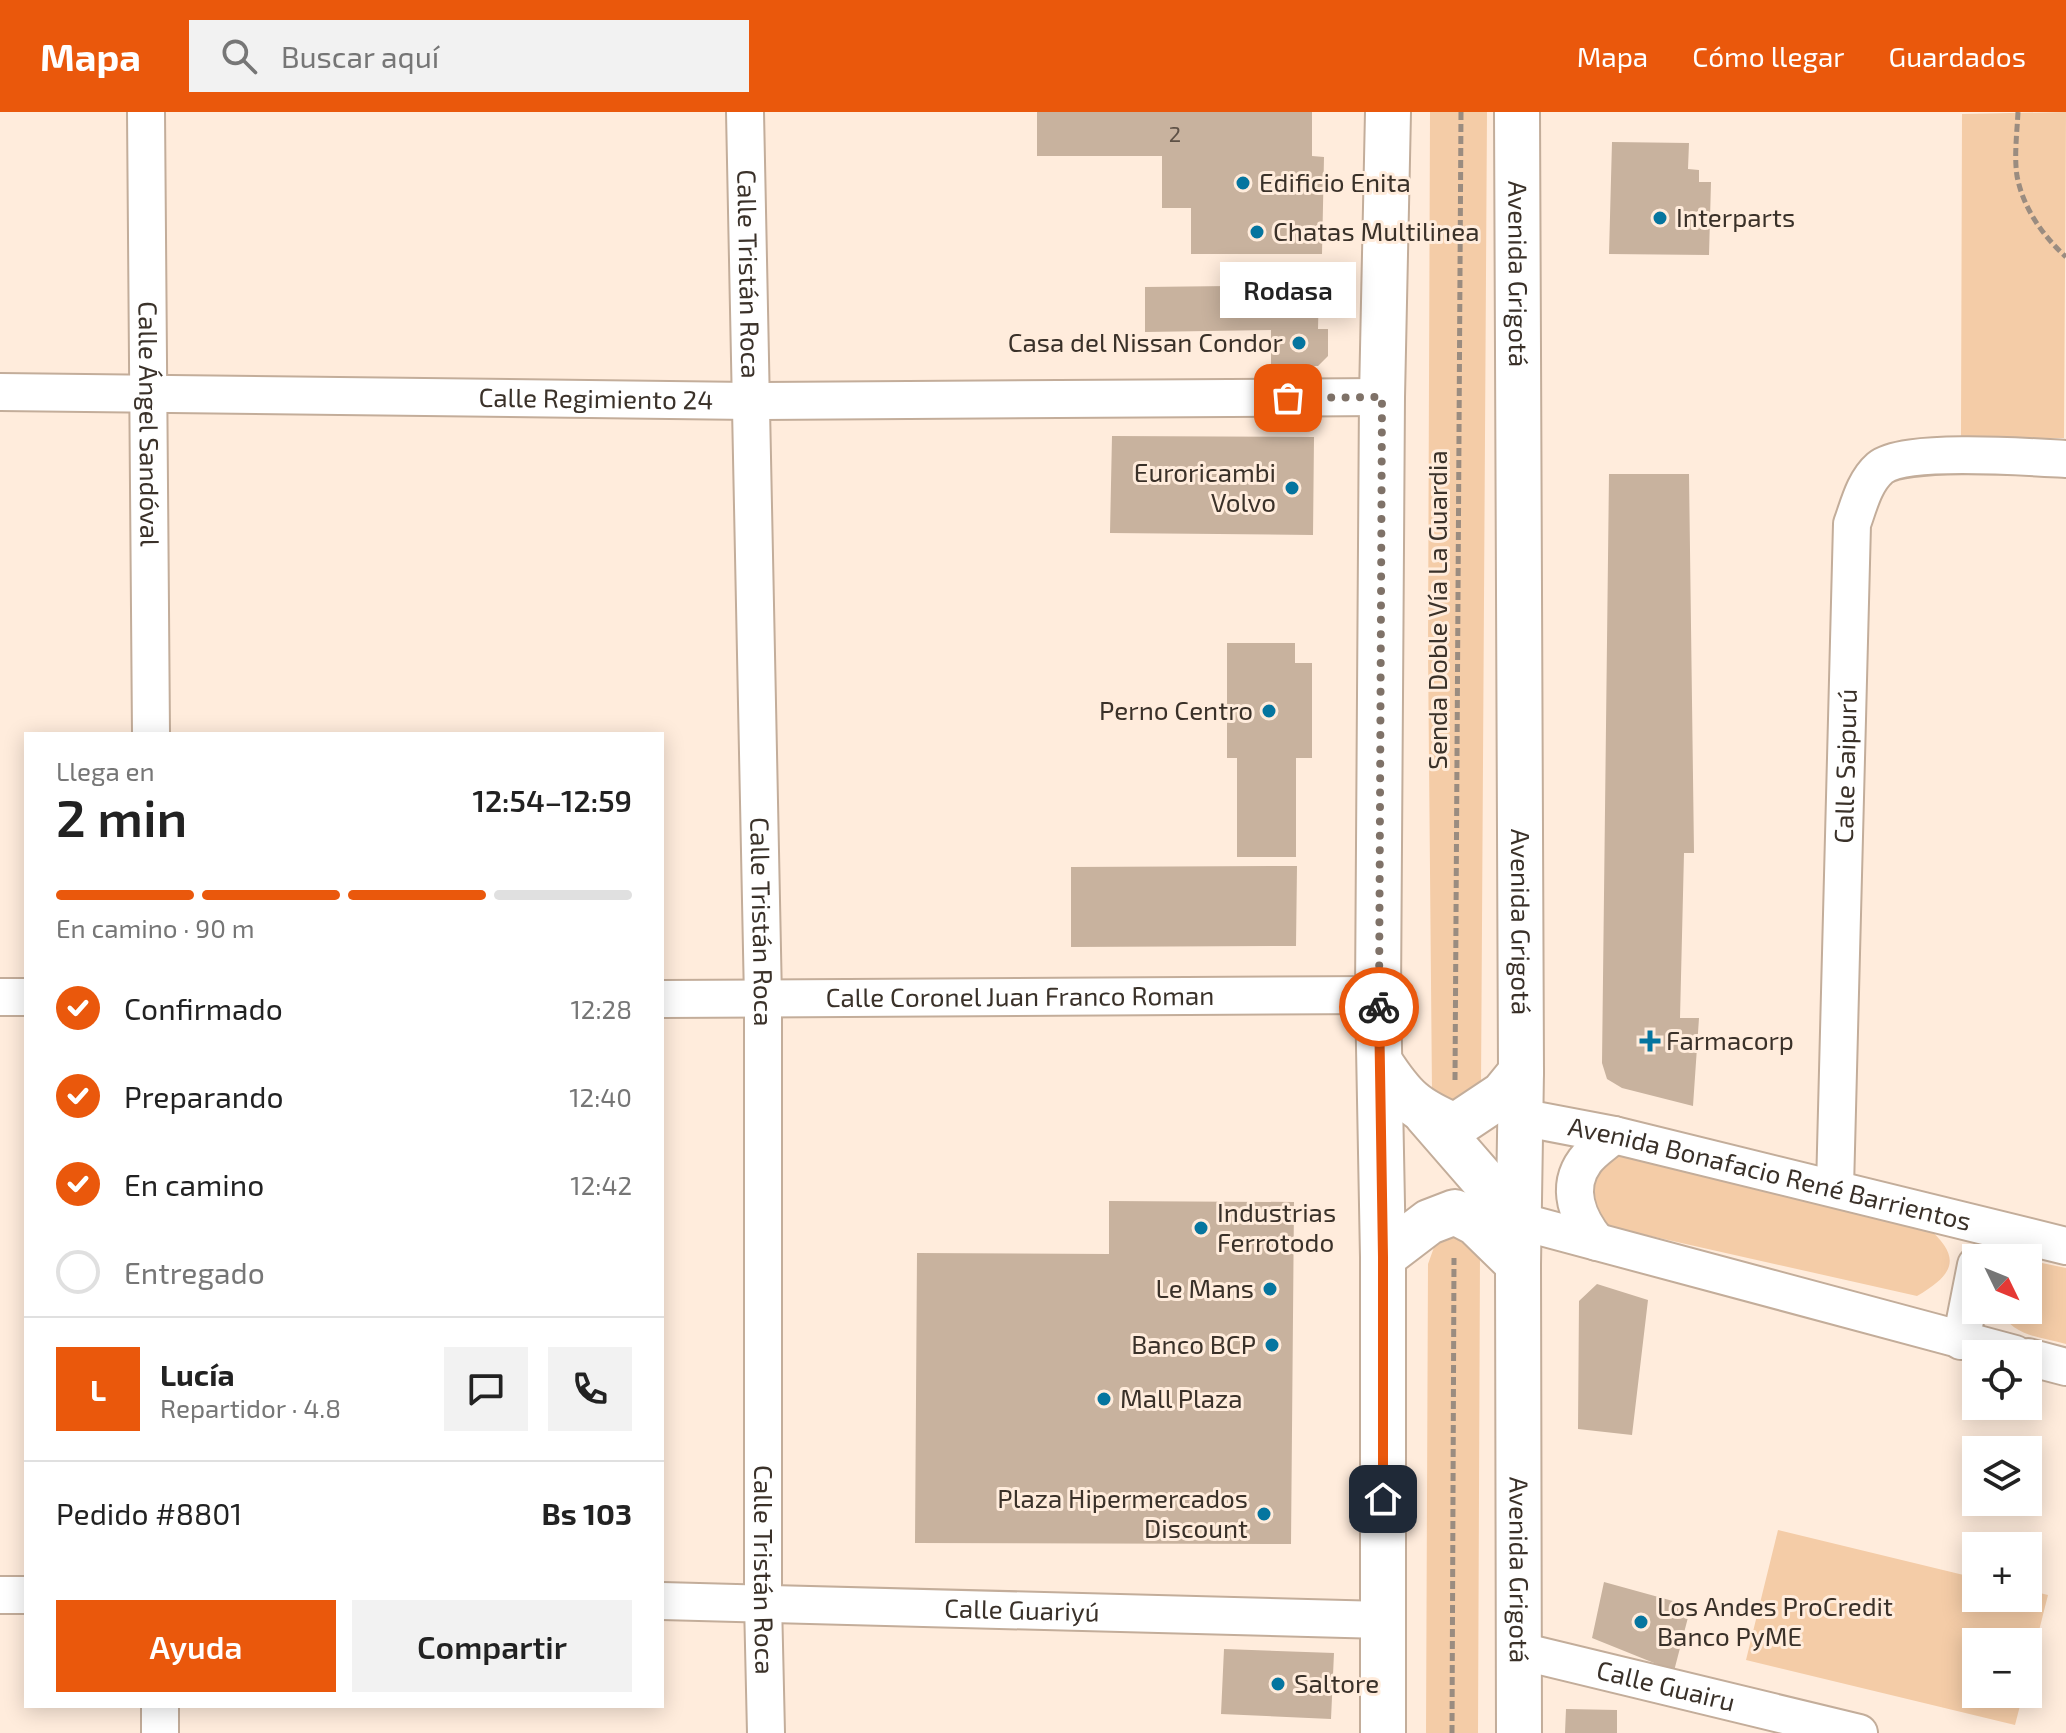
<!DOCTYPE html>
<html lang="es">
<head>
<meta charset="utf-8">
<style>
	body { margin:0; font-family:"Exo 2",sans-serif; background:#f2f2f2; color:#222; height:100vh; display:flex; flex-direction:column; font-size:30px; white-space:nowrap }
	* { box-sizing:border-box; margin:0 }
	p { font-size:26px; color:#767676 }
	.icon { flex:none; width:44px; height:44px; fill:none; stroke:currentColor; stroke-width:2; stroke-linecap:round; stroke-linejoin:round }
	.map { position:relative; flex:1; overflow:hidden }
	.drawer { position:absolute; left:24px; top:620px; width:640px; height:976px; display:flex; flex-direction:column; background:#fff; border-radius:0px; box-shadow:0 4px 20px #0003 }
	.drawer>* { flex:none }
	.needle { width:52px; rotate:133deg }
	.fabs { position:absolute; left:1962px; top:1132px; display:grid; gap:16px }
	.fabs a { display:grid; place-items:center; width:80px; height:80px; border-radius:0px; background:#fff; box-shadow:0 4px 20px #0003; font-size:40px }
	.pin { position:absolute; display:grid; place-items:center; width:68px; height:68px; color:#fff; margin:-34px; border-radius:16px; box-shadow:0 4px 12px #0006 }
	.courier { position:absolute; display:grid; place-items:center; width:80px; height:80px; margin:-40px; border:6px solid #ea580c; border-radius:50%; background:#fff; color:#222; box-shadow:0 2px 10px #0007 }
	.bubble { position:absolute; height:56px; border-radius:0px; background:#fff; box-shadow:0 4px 20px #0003; font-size:26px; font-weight:600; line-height:56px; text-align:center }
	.summary em { font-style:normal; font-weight:600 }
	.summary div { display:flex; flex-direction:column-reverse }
	.summary { display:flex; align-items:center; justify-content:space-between; height:136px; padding:0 32px }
	h1 { font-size:52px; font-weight:600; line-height:60px }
	.bar { display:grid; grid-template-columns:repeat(4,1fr); gap:12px 8px; align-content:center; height:96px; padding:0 32px }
	.bar i { height:10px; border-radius:6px; background:#e0e0e0 }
	.bar .current { background:#ea580c }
	.bar p { grid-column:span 4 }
	.line { display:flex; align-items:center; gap:20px; padding:0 32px; border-top:2px solid #e0e0e0 }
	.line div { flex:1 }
	.round { display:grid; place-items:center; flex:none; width:84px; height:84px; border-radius:0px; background:#f2f2f2 }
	ol { padding:0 32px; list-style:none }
	li { display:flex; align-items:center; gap:24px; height:88px }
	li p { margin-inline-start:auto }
	li .icon { padding:8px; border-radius:50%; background:#ea580c; color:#fff; stroke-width:4 }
	li:last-child { color:#767676 }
	li i { width:44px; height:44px; border:4px solid #e0e0e0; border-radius:50% }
	.action { display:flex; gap:16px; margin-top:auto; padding:16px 32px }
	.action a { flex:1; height:92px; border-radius:0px; background:#ea580c; color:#fff; font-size:32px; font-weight:600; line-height:92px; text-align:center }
	.action a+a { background:#f2f2f2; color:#222 }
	header { display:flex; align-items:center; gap:48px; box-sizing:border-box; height:112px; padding:0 40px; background:#ea580c; color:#fff }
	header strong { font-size:38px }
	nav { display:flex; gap:44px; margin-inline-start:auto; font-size:28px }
	.search { width:560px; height:72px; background:#f2f2f2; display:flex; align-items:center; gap:20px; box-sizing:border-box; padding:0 28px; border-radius:0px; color:#767676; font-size:30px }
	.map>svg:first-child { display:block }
	.green { fill:#f4cca7 }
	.building { fill:#c8b29e }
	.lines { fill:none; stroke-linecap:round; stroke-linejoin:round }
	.minor-casing { stroke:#c3ad9a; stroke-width:40 }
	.major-casing { stroke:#c3ad9a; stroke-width:48 }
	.path { stroke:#9a8c80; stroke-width:5; stroke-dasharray:8 4; stroke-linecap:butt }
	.minor { stroke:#fff; stroke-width:36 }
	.major { stroke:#fff; stroke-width:44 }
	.done { stroke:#7f7268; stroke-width:8; stroke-dasharray:0 14.4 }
	.route { stroke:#ea580c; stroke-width:10 }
	.poi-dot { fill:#05759f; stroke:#ffecdc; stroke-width:3 }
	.labels { text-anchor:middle; stroke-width:6; stroke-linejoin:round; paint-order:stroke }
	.number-label { font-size:22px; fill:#5e5146 }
	.poi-label { font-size:26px; fill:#3a3129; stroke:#ffecdc; text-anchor:start }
	.street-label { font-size:26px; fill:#3a3129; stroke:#ffecdc }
</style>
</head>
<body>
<header>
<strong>Mapa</strong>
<div class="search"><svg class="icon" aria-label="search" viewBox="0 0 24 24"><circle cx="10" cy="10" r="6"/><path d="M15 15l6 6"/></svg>Buscar aquí</div>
<nav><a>Mapa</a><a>Cómo llegar</a><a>Guardados</a></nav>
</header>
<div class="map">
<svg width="2066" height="1621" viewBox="0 0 2066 1621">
	<rect width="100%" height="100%" fill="#ffecdc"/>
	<!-- green -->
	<path class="green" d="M1430,0h57l-6,975 -26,22 -23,-17 -4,-442z
		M2066,0l-2,326h-103l1,-324z
		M1628,1043l299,72c35,30 28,47 -10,69l-311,-70 -17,-30 4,-27 16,-13z
		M1454,1123l26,18 -2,480h-52l2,-469 9,-25z
		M2042,1151l24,5v76c-26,-7 -54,-8 -66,-34h28v-46z
		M1778,1418l198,48v20h52v-8l20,5 -20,79v-32h-52v52h47l-8,31 -269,-65z"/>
	<!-- building -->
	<path class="building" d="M1037,0h275v44l12,1 -2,97h-131v-46h-29v-52h-125z
		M1612,30l77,1 -1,26 11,1v12h12l-2,73 -100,-1z
		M1319,173l-1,44h10v27l-10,10 -47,1v-37l-126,2v-45z
		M1112,324l202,1 -1,98 -203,-2z
		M1609,362h80l5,379h-10l-4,165h19l-6,88 -71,-18 -15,-9 -5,-16z
		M1227,531h68v20h17v95h-16v99h-59v-99h-10z
		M1297,754l-1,80 -225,1v-80z
		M1109,1089l185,1 -3,342 -376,-1 2,-290 192,1z
		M1597,1172l51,16 -16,135 -54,-6 1,-128z
		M1604,1470l87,24 -17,65 -82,-33z
		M1224,1537l110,4 -3,66 -110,-5z
		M1566,1597l51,1v23h-52z"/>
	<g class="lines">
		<!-- minor casing -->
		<g class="minor-casing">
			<g id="minor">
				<path id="s1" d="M146,0l5,622"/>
				<path id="s2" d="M745,0l18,887v603l3,131"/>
				<path id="s3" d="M0,280l750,9 632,-4"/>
				<path d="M0,885h26"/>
				<path id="s4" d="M662,887l716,-4"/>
				<path id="s5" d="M1520,1005l94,18 452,111"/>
				<path id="s6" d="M1835,1076l17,-664c7,-19 12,-42 28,-56 24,-20 151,-11 186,-9"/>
				<path d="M1519,1109l496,133"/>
				<path d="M1597,1130c-19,-23 -32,-54 -12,-81 7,-10 20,-18 29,-26"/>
				<path d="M1961,1229l15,-76"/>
				<path d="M2028,1245l38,10"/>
				<path d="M0,1483h26"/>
				<path id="s7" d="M662,1489l721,19"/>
				<path id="s8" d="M1520,1539l339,82"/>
				<path d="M160,1594v27"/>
			</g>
		</g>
		<!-- major casing -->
		<g class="major-casing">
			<g id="major">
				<path id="s9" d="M1517,0l4,960 -3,192 1,469"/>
				<path d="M1380,950c24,37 35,47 75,64l48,-32 18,-22"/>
				<path d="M1426,1002l93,107"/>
				<path d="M1383,1145l46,-35 26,-10 21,11 42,41"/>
				<path d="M1383,1621v-476l-5,-262 4,-598 6,-285"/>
			</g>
		</g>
		<!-- path -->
		<path class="path" d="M2018,0c-1,21 -4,44 -1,64 6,32 26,60 49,81
			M1455,968l6,-968
			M1452,1621l2,-475"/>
		<!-- minor -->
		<use href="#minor" class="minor"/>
		<!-- major -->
		<use href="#major" class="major"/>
	</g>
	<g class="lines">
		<!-- done -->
		<path class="done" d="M1288,286l94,-1 -3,610"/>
		<!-- route -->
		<path class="route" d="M1379,895l4,250v242"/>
	</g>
	<!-- markers -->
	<g class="poi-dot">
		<circle cx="1243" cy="71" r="8"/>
		<circle cx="1660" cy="106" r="8"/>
		<circle cx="1257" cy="120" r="8"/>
		<circle cx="1299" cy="231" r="8"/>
		<circle cx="1292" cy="376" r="8"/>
		<circle cx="1269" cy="599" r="8"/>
		<path d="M1646 917h8v8h8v8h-8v8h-8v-8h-8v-8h8z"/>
		<circle cx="1201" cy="1116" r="8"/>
		<circle cx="1270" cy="1177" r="8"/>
		<circle cx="1272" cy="1233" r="8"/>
		<circle cx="1104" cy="1287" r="8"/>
		<circle cx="1264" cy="1402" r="8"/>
		<circle cx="1641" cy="1510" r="8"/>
		<circle cx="1278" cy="1572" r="8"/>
	</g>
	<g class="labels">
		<!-- number labels -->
		<g class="number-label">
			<text x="1175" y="30">2</text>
		</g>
		<!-- poi labels -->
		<g class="poi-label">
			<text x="1259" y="80">Edificio Enita</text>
			<text x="1676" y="115">Interparts</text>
			<text x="1273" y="129">Chatas Multilinea</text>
			<text x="1283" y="240" text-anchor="end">Casa del Nissan Condor</text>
			<text x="1276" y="370" text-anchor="end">Euroricambi<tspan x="1276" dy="30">Volvo</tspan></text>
			<text x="1253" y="608" text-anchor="end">Perno Centro</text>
			<text x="1666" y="938">Farmacorp</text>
			<text x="1217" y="1110">Industrias<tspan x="1217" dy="30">Ferrotodo</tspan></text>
			<text x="1254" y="1186" text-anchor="end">Le Mans</text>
			<text x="1256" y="1242" text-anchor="end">Banco BCP</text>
			<text x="1120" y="1296">Mall Plaza</text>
			<text x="1248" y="1396" text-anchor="end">Plaza Hipermercados<tspan x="1248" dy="30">Discount</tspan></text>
			<text x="1657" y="1504">Los Andes ProCredit<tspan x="1657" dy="30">Banco PyME</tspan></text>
			<text x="1294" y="1581">Saltore</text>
		</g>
		<!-- street labels -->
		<g class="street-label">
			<text dy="9" stroke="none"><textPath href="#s2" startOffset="162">Calle Tristán Roca</textPath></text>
			<text dy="9" stroke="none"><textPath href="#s9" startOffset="162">Avenida Grigotá</textPath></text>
			<text dy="9" stroke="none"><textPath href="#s3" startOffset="596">Calle Regimiento 24</textPath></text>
			<text dy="9" stroke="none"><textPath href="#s1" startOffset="312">Calle Ángel Sandóval</textPath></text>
			<text transform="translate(1438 498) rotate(-90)" y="9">Senda Doble Vía La Guardia</text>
			<text dy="9" stroke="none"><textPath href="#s6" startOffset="422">Calle Saipurú</textPath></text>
			<text dy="9" stroke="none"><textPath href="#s2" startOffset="810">Calle Tristán Roca</textPath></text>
			<text dy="9" stroke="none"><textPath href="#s9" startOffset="810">Avenida Grigotá</textPath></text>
			<text dy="9" stroke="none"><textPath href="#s4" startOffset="358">Calle Coronel Juan Franco Roman</textPath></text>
			<text dy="9" stroke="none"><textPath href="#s5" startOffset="256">Avenida Bonafacio René Barrientos</textPath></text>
			<text dy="9" stroke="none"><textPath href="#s2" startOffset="1458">Calle Tristán Roca</textPath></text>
			<text dy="9" stroke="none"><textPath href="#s9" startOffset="1458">Avenida Grigotá</textPath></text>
			<text dy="9" stroke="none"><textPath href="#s7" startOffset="360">Calle Guariyú</textPath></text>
			<text dy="9" stroke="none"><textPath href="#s8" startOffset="150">Calle Guairu</textPath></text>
		</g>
	</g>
</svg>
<div class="fabs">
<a><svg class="needle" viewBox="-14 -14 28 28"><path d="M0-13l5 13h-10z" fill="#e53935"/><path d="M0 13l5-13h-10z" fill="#767676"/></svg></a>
<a><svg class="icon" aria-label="locate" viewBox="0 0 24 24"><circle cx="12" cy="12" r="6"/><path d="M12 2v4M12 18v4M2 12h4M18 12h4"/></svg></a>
<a><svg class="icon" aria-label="layers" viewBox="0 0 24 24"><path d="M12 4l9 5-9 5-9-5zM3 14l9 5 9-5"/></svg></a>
<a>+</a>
<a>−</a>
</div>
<div class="pin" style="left:1288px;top:286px;background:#ea580c"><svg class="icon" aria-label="bag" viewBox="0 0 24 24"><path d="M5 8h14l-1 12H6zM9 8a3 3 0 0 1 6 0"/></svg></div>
<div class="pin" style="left:1383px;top:1387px;background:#1f2937"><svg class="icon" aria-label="home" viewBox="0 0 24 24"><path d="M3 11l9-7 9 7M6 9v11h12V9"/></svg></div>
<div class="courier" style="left:1379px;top:895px"><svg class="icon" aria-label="bike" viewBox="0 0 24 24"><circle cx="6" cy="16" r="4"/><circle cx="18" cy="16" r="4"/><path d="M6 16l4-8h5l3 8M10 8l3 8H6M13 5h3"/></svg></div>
<div class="bubble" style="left:1220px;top:150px;width:136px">Rodasa</div>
<section class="drawer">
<div class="summary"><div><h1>2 min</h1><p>Llega en</p></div><em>12:54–12:59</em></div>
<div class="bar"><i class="current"></i><i class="current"></i><i class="current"></i><i></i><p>En camino · 90 m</p></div>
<ol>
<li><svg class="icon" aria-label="check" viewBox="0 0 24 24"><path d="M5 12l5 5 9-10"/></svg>Confirmado<p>12:28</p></li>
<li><svg class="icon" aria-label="check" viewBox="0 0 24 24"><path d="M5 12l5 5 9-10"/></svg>Preparando<p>12:40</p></li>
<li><svg class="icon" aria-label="check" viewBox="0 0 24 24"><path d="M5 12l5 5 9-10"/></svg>En camino<p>12:42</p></li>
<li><i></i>Entregado</li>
</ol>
<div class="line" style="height:144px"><b class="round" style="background:#ea580c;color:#fff">L</b><div><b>Lucía</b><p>Repartidor · 4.8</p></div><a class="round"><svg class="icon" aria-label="chat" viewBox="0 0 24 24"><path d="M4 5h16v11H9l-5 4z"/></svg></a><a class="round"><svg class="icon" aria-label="phone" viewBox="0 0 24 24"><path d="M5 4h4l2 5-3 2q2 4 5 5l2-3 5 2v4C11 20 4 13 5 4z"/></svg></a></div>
<div class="line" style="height:104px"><div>Pedido #8801</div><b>Bs 103</b></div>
<div class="action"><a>Ayuda</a><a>Compartir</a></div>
</section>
</div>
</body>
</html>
